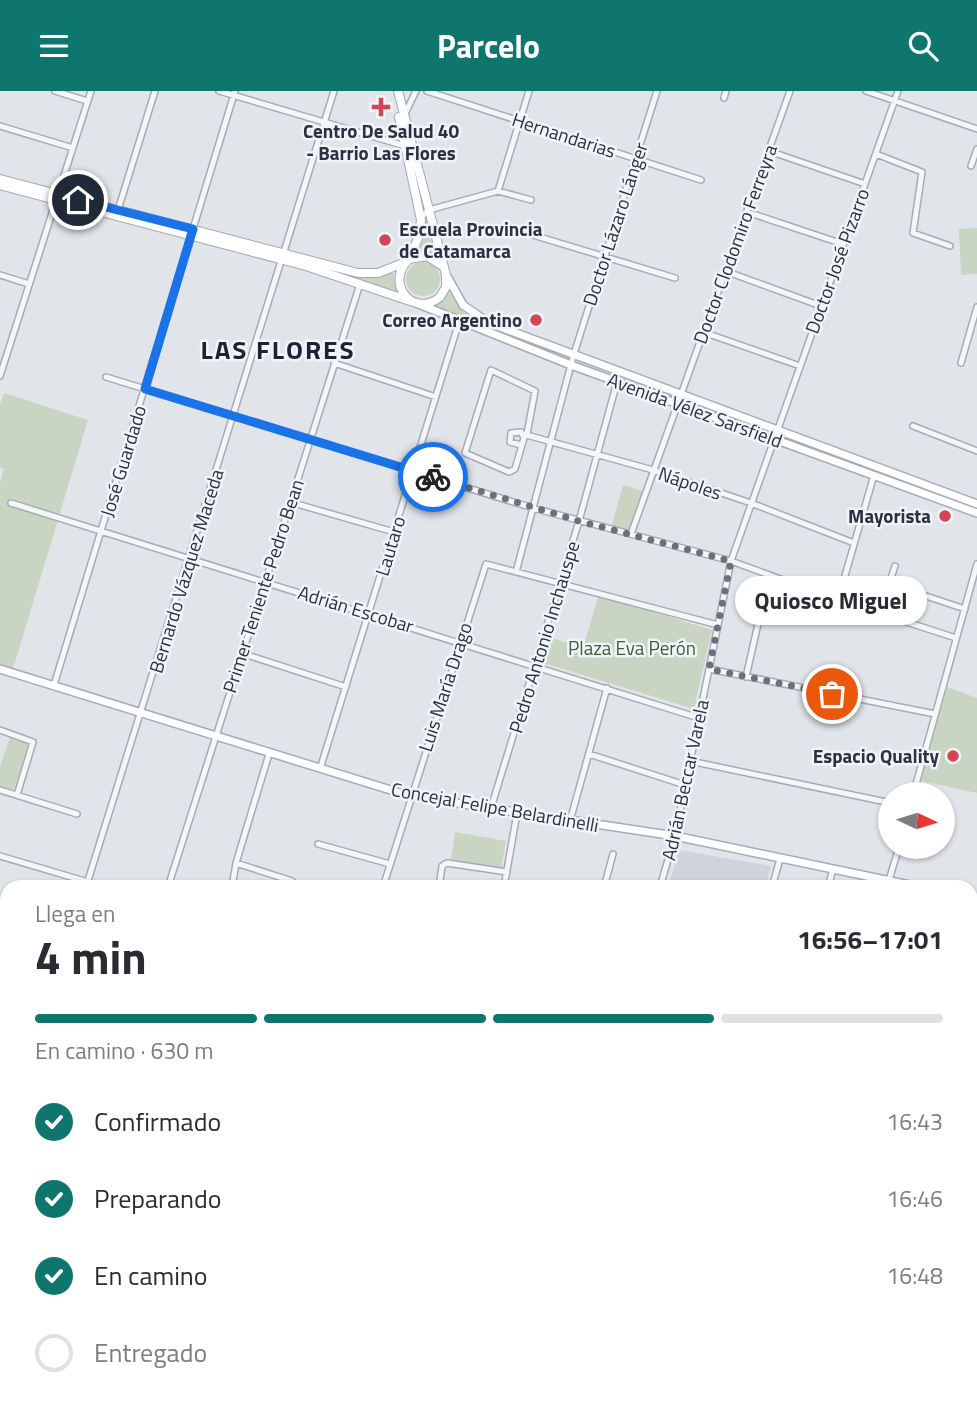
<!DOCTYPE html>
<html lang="es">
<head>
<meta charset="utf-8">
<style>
	body { margin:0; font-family:"Titillium Web",sans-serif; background:#f7f7f7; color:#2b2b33; height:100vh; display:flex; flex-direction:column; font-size:26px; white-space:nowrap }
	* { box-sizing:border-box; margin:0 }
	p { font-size:23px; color:#7c7c81 }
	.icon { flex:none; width:38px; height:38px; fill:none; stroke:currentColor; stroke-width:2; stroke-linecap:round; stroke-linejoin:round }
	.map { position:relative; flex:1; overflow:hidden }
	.details { position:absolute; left:0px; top:789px; width:978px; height:527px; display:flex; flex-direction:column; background:#fff; border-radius:21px 21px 0 0; box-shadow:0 2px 5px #0004 }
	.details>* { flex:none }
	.needle { width:46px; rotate:94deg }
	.controls { position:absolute; left:878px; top:691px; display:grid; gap:14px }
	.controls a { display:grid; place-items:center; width:77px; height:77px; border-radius:50%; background:#fff; box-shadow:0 2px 5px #0004; font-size:35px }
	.pin { position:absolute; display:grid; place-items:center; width:60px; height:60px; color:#fff; margin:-30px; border:4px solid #fff; border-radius:50%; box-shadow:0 2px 7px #0007 }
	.courier { position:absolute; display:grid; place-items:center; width:70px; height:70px; margin:-35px; border:5px solid #1a73e8; border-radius:50%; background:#fff; color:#222; box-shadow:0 2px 9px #0007 }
	.bubble { position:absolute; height:49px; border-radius:24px; background:#fff; box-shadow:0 2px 5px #0004; font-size:23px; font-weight:700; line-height:49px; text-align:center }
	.headline em { font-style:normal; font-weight:700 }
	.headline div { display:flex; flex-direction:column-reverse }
	.headline { display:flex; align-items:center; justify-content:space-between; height:119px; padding:0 35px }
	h1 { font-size:46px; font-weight:700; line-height:52px }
	.bar { display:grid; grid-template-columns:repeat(4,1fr); gap:10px 7px; align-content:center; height:84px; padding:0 35px }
	.bar i { height:9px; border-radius:5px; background:#e1e1e2 }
	.bar .active { background:#0f766e }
	.bar p { grid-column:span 4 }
	ol { padding:0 35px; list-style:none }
	li { display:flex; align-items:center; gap:21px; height:77px }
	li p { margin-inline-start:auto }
	li .icon { padding:7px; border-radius:50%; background:#0f766e; color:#fff; stroke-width:4 }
	li:last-child { color:#7c7c81 }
	li i { width:38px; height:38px; border:4px solid #e1e1e2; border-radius:50% }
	header { display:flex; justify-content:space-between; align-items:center; height:91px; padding:0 35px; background:#0f766e; color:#fff; font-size:32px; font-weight:700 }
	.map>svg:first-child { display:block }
	.built { fill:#cfd4dc }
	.green { fill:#c7d5c2 }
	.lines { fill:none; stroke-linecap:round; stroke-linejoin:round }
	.street-casing { stroke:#a6acb5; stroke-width:8 }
	.secondary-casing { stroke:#a6acb5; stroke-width:10 }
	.primary-casing { stroke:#a0a9b7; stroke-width:10 }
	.street { stroke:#f4f6f8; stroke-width:5 }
	.secondary { stroke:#fff; stroke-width:7 }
	.primary { stroke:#fff; stroke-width:8 }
	.done { stroke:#69717d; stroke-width:7; stroke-dasharray:0 12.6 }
	.route { stroke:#1a73e8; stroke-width:9 }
	.poi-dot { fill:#d24456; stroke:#f1f4f8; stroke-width:2.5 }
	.labels { text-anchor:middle; stroke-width:5; stroke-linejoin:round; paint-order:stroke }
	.poi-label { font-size:19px; font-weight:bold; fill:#293243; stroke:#f1f4f8; text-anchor:end }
	.street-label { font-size:19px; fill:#293243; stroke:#f1f4f8 }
	.park-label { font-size:19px; fill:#3d5f36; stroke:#f1f4f8 }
	.district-label { font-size:26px; font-weight:bold; letter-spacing:2px; fill:#1b2334; stroke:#f1f4f8 }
</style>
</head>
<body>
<header><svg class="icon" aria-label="menu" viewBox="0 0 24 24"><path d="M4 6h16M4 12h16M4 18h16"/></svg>Parcelo<svg class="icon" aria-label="search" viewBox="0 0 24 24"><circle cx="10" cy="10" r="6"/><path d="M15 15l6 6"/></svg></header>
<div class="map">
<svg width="977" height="1315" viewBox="0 0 977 1315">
	<rect width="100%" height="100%" fill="#e1e5ea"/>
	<!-- built -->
	<path class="built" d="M679,759l92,16 -6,21h-74l-21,-6z"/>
	<!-- green -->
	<path class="green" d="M427,126l11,39 -12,-5 -11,2z
		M977,137v46l-16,1 -2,-46z
		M406 188a17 17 0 1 1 34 0a17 17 0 1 1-34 0Z
		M332,179l33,8 29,-5 4,22z
		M447,199l22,27 101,41 -2,3 -138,-54 7,-3z
		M4,302l84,27 -75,249 -13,-4v-182l4,-14 -4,-2v-62z
		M623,394l20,6 -12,43 -20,-6z
		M599,504l113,35 -18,79 -154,-47 7,-25 36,10z
		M947,596l30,11v95l-56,-12z
		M10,646l16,5 3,5 -16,44 -13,-3v-21z
		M455,741l51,9 -5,27 -50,-8z
		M0,1153l7,2v28l-7,23z"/>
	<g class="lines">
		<!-- street casing -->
		<g class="street-casing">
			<path id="street" d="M55,0l32,10
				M219,0l186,55
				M427,0l274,89
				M866,0l111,38
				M724,7l2,-7
				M404,25l12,-25
				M0,35l73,22
				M769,60l96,33
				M876,63l46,18 -9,61 37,13
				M971,75l6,-17
				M498,100l31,-100
				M498,100l33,9
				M118,119l37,-119
				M747,121l96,32
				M421,126l8,-7 69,-19
				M523,141l152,46
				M725,180l96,35
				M0,184l29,9
				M703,241l97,34
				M334,272l102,34
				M961,272l16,-56
				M0,285l91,-285
				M106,286l427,131 198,53 107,39 118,38
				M913,335l64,25
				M523,343l130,36 98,33 103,40
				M521,354l-11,-3 1,-9 10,-1 3,6 -9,31 -6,3 -44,-19 26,-83 44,21 -8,43
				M290,411l104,30
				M11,412l688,215
				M631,443l159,-443
				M895,475l-5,15 3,4 72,24
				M516,481l57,-215 84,-266
				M838,509l36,-125
				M241,562l105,34
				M709,578l226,45
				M746,586l14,-62 13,-22
				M54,594l181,-594
				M0,639l33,12 -16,53
				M589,663l96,31
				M690,670l201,42
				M320,678l139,-447
				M0,699l77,24
				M913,704l64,-231
				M491,717l88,-287 38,-139
				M570,730l37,-133
				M318,753l72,20
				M0,765l88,26
				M236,772l56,18 3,6
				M889,789l10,-33
				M86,796l248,-796
				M168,796l192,-603
				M232,796l4,-24 33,-109
				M383,796l103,-323 232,61
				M439,796l3,-21 5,-3 60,9
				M504,796l13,-74
				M604,796l9,-33
				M660,796l15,-51 56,-275 167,-470
				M772,796l8,-28
				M828,796l5,-18
				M0,832l7,2
				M971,846l6,2
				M0,886l7,2
				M0,920l7,-22
				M971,1058h6
				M0,1149l7,2
				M971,1150h6
				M971,1211l6,1
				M0,1216l7,-22
				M0,1250l7,2
				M771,1309l109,6
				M38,1315l1,-6
				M123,1315l1,-6
				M147,1315l1,-6
				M224,1315l1,-6
				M386,1315l2,-6
				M481,1315l2,-6
				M622,1315v-6
				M685,1315l1,-6
				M729,1315v-6
				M953,1315v-6"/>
		</g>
		<!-- secondary casing -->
		<g class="secondary-casing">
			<path id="secondary" d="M448,187l15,27 26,18 488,181
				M416,212l155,62 406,148
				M0,578l410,127 265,40 244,51
				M971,811l6,2
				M770,1315l1,-6"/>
		</g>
		<!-- primary casing -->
		<g class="primary-casing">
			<path id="primary" d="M398,0l48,184v12l-6,10c-27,22 -56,-14 -31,-38l18,-3 17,11
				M399,26l22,103 -2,16 -10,23
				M0,88l358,94h20l28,-11
				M0,94l306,81 104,35"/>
		</g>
		<!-- street -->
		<use href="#street" class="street"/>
		<!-- secondary -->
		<use href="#secondary" class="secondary"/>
		<!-- primary -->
		<use href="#primary" class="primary"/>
	</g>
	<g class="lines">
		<!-- done -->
		<path class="done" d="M433,386l146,44 152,40 -22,108 123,25"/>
		<!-- route -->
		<path class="route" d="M78,109l115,29 -48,160 288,88"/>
	</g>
	<!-- markers -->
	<g class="poi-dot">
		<path d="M377.5 5.5h7v7h7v7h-7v7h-7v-7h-7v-7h7z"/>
		<circle cx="385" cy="149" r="7"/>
		<circle cx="536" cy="229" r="7"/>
		<circle cx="945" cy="425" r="7"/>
		<circle cx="953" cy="665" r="7"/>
	</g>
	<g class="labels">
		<!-- poi labels -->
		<g class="poi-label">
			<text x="381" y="47" text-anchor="middle">Centro De Salud 40<tspan x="381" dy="22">- Barrio Las Flores</tspan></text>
			<text x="399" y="145" text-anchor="start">Escuela Provincia<tspan x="399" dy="22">de Catamarca</tspan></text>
			<text x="522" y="236">Correo Argentino</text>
			<text x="931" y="432">Mayorista</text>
			<text x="939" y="672">Espacio Quality</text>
		</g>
		<!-- street labels -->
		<g class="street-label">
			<text transform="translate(564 44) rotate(18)" y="7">Hernandarias</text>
			<text transform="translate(615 133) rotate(-72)" y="7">Doctor Lázaro Lánger</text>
			<text transform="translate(735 153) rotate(-70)" y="7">Doctor Clodomiro Ferreyra</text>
			<text transform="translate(837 170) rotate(-70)" y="7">Doctor José Pizarro</text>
			<text transform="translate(695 319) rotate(20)" y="7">Avenida Vélez Sarsfield</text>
			<text transform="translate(123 370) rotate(-73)" y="7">José Guardado</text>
			<text transform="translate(690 392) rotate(19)" y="7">Nápoles</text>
			<text transform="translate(390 455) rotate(-73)" y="7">Lautaro</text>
			<text transform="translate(186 480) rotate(-73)" y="7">Bernardo Vázquez Maceda</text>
			<text transform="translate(263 495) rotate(-72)" y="7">Primer Teniente Pedro Bean</text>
			<text transform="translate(356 518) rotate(17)" y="7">Adrián Escobar</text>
			<text transform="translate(544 546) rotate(-73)" y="7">Pedro Antonio Inchauspe</text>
			<text transform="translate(445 596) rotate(-72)" y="7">Luis María Drago</text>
			<text transform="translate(685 689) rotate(-78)" y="7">Adrián Beccar Varela</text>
			<text transform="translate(495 716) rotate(10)" y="7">Concejal Felipe Belardinelli</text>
		</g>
		<!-- park labels -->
		<g class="park-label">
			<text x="632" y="564">Plaza Eva Perón</text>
		</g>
		<!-- district labels -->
		<g class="district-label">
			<text x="278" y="268">LAS FLORES</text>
		</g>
	</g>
</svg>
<div class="controls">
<a><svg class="needle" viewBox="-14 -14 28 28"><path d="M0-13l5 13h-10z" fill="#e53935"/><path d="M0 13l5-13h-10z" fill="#7c7c81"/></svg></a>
</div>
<div class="pin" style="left:832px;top:603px;background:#ea580c"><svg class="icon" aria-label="bag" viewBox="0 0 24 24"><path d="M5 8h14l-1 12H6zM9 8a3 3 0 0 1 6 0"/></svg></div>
<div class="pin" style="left:78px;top:109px;background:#1f2937"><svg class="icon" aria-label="home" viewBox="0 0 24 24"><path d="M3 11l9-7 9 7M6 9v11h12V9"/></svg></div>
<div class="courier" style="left:433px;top:386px"><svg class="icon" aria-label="bike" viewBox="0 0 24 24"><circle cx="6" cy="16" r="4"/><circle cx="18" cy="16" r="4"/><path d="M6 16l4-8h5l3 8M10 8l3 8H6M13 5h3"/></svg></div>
<div class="bubble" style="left:735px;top:485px;width:192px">Quiosco Miguel</div>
<section class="details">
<div class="headline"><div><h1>4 min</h1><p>Llega en</p></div><em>16:56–17:01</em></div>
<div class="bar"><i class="active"></i><i class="active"></i><i class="active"></i><i></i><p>En camino · 630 m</p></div>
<ol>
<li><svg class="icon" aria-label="check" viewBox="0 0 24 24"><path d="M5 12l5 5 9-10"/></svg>Confirmado<p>16:43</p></li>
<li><svg class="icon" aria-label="check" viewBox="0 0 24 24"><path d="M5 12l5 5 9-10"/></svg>Preparando<p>16:46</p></li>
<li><svg class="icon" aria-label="check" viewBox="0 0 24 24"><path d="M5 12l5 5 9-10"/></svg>En camino<p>16:48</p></li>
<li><i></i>Entregado</li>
</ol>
</section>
</div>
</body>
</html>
